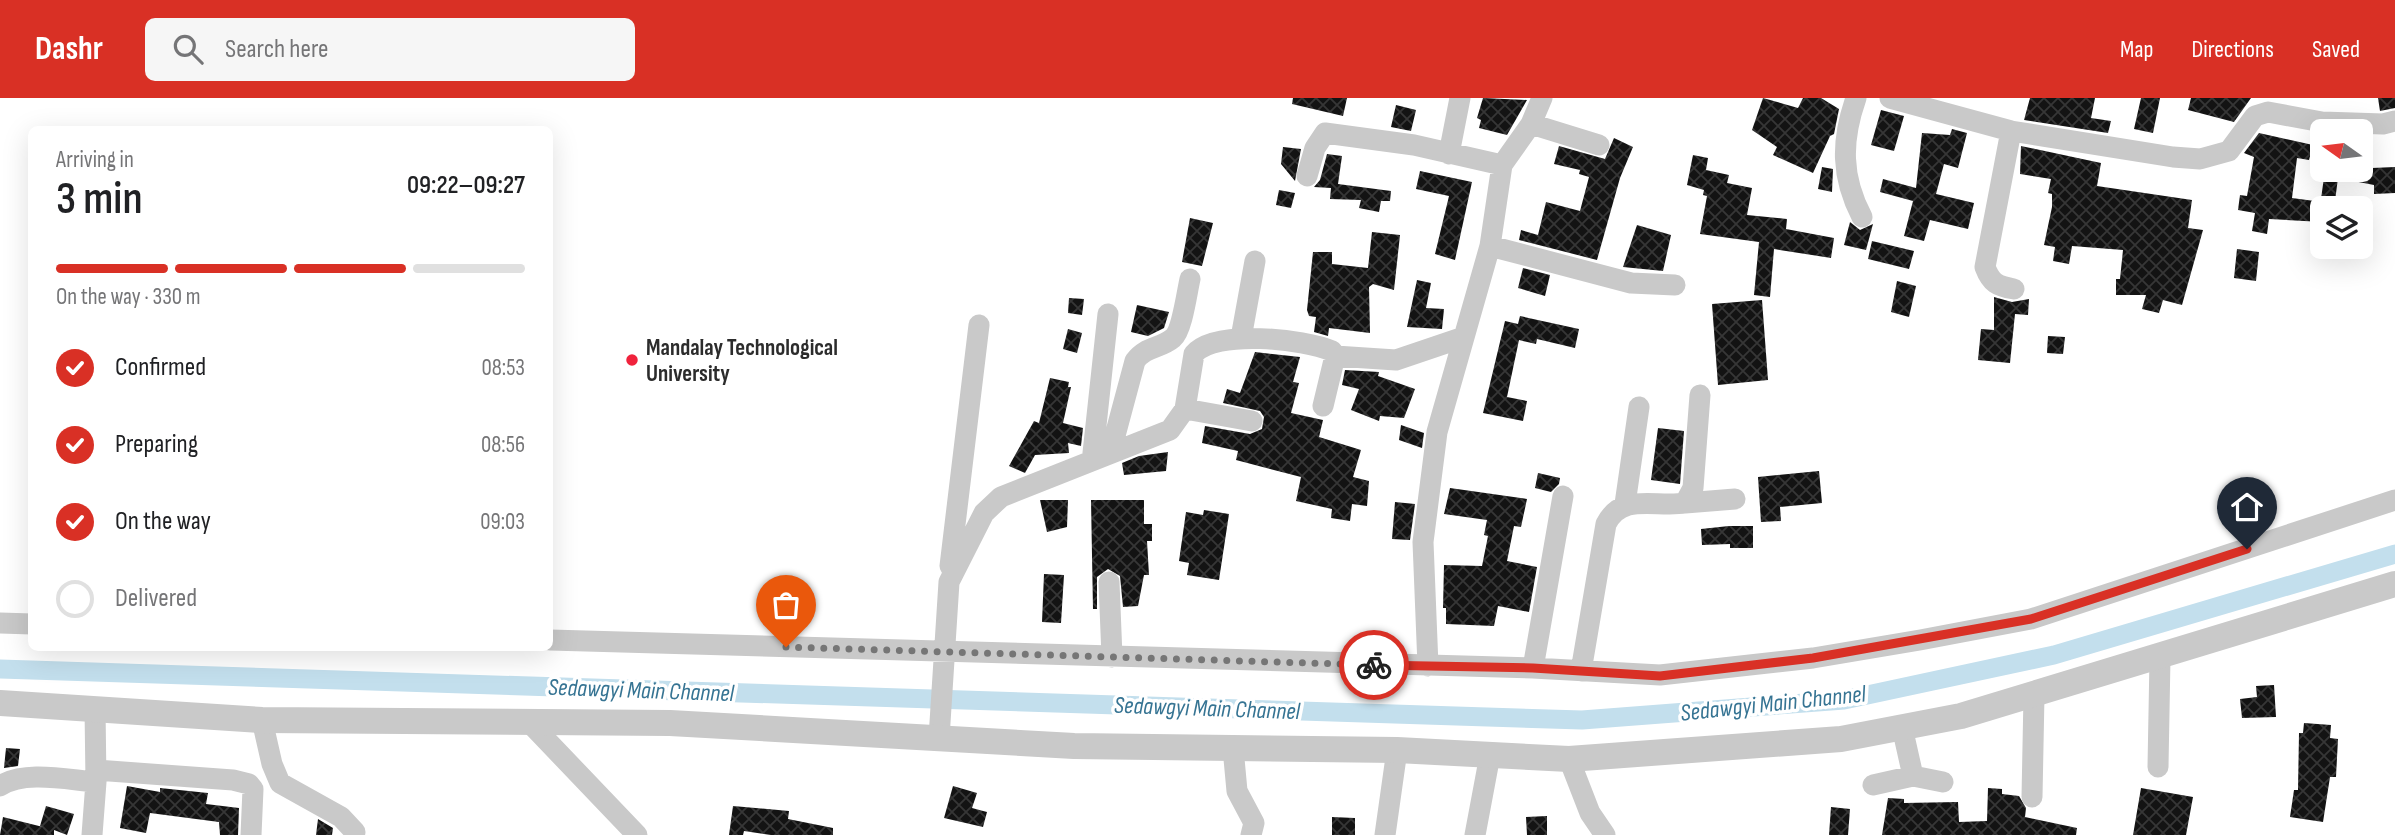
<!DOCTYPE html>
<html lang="en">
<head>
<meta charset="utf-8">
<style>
	body { margin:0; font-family:"Sofia Sans Condensed",sans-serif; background:#f6f6f6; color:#202124; height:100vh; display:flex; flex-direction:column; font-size:26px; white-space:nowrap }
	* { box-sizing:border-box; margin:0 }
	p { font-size:23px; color:#757577 }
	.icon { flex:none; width:38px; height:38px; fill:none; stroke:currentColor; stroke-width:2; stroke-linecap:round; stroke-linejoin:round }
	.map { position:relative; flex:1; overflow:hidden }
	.panel { position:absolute; left:28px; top:28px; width:525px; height:525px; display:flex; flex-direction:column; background:#fff; border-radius:10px; box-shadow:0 7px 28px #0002 }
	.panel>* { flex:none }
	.needle { width:46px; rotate:284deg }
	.buttons { position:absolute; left:2310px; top:21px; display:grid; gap:14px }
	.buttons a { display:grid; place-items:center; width:63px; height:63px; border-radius:10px; background:#fff; box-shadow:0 7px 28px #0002; font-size:35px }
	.pin { position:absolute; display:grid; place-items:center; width:60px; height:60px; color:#fff; margin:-72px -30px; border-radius:50% 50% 50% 0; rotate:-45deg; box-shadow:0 0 7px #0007 }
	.pin .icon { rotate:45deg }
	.courier { position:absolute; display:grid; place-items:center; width:70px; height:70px; margin:-35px; border:5px solid #d93025; border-radius:50%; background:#fff; color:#222; box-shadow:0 2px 9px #0007 }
	.headline em { font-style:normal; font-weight:600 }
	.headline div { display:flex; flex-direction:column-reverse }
	.headline { display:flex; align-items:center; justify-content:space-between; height:119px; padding:0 28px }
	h1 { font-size:46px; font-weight:600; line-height:52px }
	.bar { display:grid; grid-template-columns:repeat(4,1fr); gap:10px 7px; align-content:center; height:84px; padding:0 28px }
	.bar i { height:9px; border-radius:5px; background:#e0e0e0 }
	.bar .active { background:#d93025 }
	.bar p { grid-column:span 4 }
	ol { padding:0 28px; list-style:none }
	li { display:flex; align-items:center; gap:21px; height:77px }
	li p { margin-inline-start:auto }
	li .icon { padding:7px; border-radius:50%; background:#d93025; color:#fff; stroke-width:4 }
	li:last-child { color:#757577 }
	li i { width:38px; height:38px; border:4px solid #e0e0e0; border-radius:50% }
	header { display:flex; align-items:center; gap:42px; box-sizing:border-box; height:98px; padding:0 35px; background:#d93025; color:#fff }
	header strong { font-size:33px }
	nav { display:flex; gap:38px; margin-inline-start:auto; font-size:24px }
	.search { width:490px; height:63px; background:#f6f6f6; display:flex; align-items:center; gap:18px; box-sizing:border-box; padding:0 24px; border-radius:10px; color:#757577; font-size:26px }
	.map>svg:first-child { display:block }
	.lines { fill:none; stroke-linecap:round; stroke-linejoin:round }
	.canal { stroke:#c3dfed; stroke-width:19 }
	.building { fill:url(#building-cross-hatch) }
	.minor { stroke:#c9c9c9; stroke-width:21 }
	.tertiary { stroke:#c9c9c9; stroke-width:26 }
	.done { stroke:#767676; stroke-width:7; stroke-dasharray:0 12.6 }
	.route { stroke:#d93025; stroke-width:9 }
	.poi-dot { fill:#f0223c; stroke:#fff; stroke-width:2.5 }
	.labels { text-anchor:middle; stroke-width:7; stroke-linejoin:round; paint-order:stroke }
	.poi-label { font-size:23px; font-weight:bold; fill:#2c2c2c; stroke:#fff; text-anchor:start }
	.water-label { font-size:24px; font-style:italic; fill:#367493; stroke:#fff }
</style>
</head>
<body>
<header>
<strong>Dashr</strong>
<div class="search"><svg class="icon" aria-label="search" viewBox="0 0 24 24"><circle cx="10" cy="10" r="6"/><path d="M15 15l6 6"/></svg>Search here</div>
<nav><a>Map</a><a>Directions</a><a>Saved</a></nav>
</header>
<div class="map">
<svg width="2395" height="737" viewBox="0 0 2395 737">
	<defs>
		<pattern id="building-cross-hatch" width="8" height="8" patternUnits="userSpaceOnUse" patternTransform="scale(1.75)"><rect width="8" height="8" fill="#131313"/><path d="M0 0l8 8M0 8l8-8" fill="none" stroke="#363636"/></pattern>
	</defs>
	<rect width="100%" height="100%" fill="#fff"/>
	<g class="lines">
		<!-- canal -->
		<path class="canal" d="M0,571l1582,51 262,-20 210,-45 341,-101"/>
	</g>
	<!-- building -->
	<path class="building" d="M1293,0h54l-4,18 -51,-12z
		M1483,0l44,2 -20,35 -28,-7 2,-8 -4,-2z
		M1763,0l35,10 5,-10h18l18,11 -5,25 -4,2 -17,37 -40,-18 4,-8 -25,-17z
		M2030,0h65l-4,20 20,3 -3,12 -84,-13z
		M2141,0h19l-7,35 -19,-4z
		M2191,0h60l-17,24 -46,-12z
		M2378,0h17v10l-15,3z
		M1396,7l20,5 -5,21 -20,-4z
		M1881,12l23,6 -10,35 -23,-6z
		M1952,31l15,4 -9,35 -14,-4 -8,30 38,9 -6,26 -38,-9 -6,21 -20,-5 9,-35 -33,-9 3,-13 33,9 6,-55 28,2z
		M2259,35l54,12 -4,15 -12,-2 -5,40 30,4v20l-53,-3 -2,15 -15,-3 3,-18 -17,-3 2,-15 7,1 7,-39 -10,-4z
		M1614,40l19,9 -13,31 -23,82 -78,-20 2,-10 17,5 8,-33 34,9 9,-34 -10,-3 1,-4 -26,-6 5,-18 46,13z
		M2021,48l80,17 -4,23 95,14 -4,28 15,2 -21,75 -19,-5 -4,13 -17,-4 4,-14h-30v-16h4l3,-29 -51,-4 -3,18 -16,-3 2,-14 -11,-2 8,-38v-13l-4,-1 3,-14 -31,-5z
		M1283,49l18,2 -6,32 -14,-17z
		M1327,56l15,2 -4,28 53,7 -1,10h-9l-2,11 -20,-4 2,-8 -31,-1 1,-11 -17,-1 6,-7z
		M1693,57l15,3 -2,12 23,5 -2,8 25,5 -5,27 40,4 -1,10 48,9 -3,20 -57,-9 -4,48 -16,-2 5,-53 -59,-8 7,-38 -4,-1 1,-5 -17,-5z
		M1822,69l11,2 -1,23 -14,-3z
		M2395,69v26l-21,1v-9l-36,-7 -3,23 -14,-2 4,-29z
		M1420,73l52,11 -17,78 -20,-6 14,-58 -33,-7z
		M1279,92l16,3 -4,15 -15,-3z
		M1190,120l23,5 -11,43 -20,-4z
		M1850,124l10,8 13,-6 -7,26 -22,-5z
		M1637,127l34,10 -8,36 -40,-4z
		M1372,134l28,3 -6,55 -21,-6 -4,3 1,46 -41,-5 -1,8 -14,-4 2,-15 -7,-1 -2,-6 6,-58h19v12l36,4z
		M1872,143l42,10 -5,18 -41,-10z
		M2237,151l22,3 -3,29 -22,-3z
		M1523,170l27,7 -5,21 -27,-8z
		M1417,182l14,3 -5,25 18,1 -2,20 -35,-2z
		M1897,183l19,5 -7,31 -18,-5z
		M1994,199l18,5 17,-3 -1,16 -13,-1 -5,49 -32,-3 3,-31 13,1z
		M1069,200l15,1 -2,16 -14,-2z
		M1762,202l6,80 -50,5 -6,-81z
		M1137,207l32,7 -5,16 -16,8 -17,-4z
		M1520,218l59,13 -4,19 -38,-9 -1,5 -17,-4 -12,57 20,4 -4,20 -40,-8 22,-92 13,3z
		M1068,231l14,4 -5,20 -14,-4z
		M2048,238l17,1 -2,17 -16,-1z
		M1255,254l45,5 -7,25 6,1 -8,30 32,7 -4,17 42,13 -8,27 16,4 -2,25 -15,-2 -2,17 -19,-3 1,-9 -36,-8 5,-24 -65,-17 2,-9 -36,-8 3,-17 45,8 12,-5 2,-12 -4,-6 -37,-8 4,-14 13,4z
		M1345,272l34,2 -1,4 37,13 -11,29 -24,-2 -1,5 -28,-11 8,-21 -17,-4z
		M1050,280l19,4 -1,5h3l-8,36 20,5 -2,18 -13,-3 1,10 -34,2 -10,18 -16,-7 25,-45 5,2z
		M1401,327l23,8 -2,15 -23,-8z
		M1658,330l26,3 -4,53 -29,-4z
		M1168,354l-2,19 -42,4 -2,-12 17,-7z
		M1819,373l3,32 -42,4 1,14 -20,1 -3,-45z
		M1538,375l22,5 -1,6 -8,8 -16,-4z
		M1450,390l77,11 -6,28 -7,-1 -7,35 30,6 -8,45 -31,-6 -4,20 -48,-2v-16h-3l1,-43 38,1 6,-30 -4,-1 3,-15 -43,-6z
		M1040,402h28l-1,27 -20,5z
		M1091,402h53v24h8v17h-5l2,34h-5l-6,31 -15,1 -3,-31 -12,-7 -11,8v32h-4z
		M1395,404l20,2 -5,36 -18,-1z
		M1204,412l25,4 -10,66 -32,-5 2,-12 -10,-2 7,-49 17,3z
		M1729,428h24v22h-23v-4l-28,1 -1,-16z
		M1044,476l20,1 -3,48 -19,-1z
		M2274,587l2,32 -34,1 -2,-19 17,-2 -1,-11z
		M2304,625l27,2 -1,13 8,1 -2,38h-6l-7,45 -33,-5 4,-27h4l1,-57h4z
		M6,650l14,1 -2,17 -14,2z
		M127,688l33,6v-4l48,5 -2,11 33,4 -1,27h-18l-1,-13 -69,-9 -4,20 -26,-5z
		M953,688l24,7 -5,15 15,4 -4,15 -39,-9z
		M1988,690l14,1v5l17,2 7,12 -1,9 52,11 -1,7h-194l6,-37 16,1v4l54,-1 1,20 28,-1z
		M2141,690l52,9 -7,38h-53z
		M46,708l28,8 -7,21 -13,-5v5h-54l3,-18 40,10 -3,-1z
		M733,708l56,5 -1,8 45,9v7h-62l-27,-4 -1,4h-14z
		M1831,709l19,2 -2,26h-19z
		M1547,718v19h-20l-1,-18z
		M1332,719l23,1v17h-23z
		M318,721l15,9 -1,7h-16z"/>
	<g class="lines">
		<!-- minor -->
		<path class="minor" d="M1856,0c-15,43 -15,79 6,119
			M1890,0l121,33 162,26 27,2 29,-8 26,-35 13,-4 54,10 61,2 12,-3
			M1531,26l68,21
			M2011,33l-26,136c6,16 12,19 29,22
			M1449,56l11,-56
			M1307,78l8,-28 10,-15 89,12 88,20
			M1490,148l141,37 44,2
			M1241,240l14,-77
			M1335,258l61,4 65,-22
			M1185,311l67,12
			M1097,353l16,-8 22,-82c11,-15 25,-12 38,-23 9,-7 14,-46 17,-59
			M1093,355l15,-139
			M1685,405l50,-4
			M1625,406l14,-97
			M950,468l29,-241
			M1109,484l3,75
			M0,525l32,1
			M550,542l983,28 127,7 153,-17 107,-18 111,-21 364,-119
			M1428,568l-5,-124 14,-110 53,-186 12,-81 29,-41 11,-26
			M1533,570l30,-172
			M1581,573l25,-147c16,-32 50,-16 79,-21l8,-15 7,-93
			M262,622l10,44 8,19 61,34 14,15
			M530,625l107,112
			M939,640l10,-156 35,-69 17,-16 169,-67 15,-21 9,-55c21,-25 110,-15 138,-3l3,5 -12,50
			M1233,650l4,43 17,32 -3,12
			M1569,661l21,54 15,22
			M2158,669l2,-109
			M96,672l137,10 16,4 4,5 -2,46
			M1913,678l30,6
			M1873,687l40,-9 -11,-49
			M0,688c25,-16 68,-6 96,-4
			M2032,699l2,-102
			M92,737l4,-53 -1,-74
			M1385,737l12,-85
			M1475,737l15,-80"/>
		<!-- tertiary -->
		<path class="tertiary" d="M0,605l262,17 408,3 404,23 323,4 172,9 272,-20 120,-23 434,-132"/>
	</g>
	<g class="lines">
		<!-- done -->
		<path class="done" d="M786,549l588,18"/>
		<!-- route -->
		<path class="route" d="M1374,567l159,3 127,8 153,-18 218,-39 216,-70"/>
	</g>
	<!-- markers -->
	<circle class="poi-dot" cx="632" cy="262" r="7"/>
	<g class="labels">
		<!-- poi labels -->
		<g class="poi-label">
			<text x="646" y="257">Mandalay Technological<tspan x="646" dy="26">University</tspan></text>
		</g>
		<!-- water labels -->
		<g class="water-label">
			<text transform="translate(641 592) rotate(2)" y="8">Sedawgyi Main Channel</text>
			<text transform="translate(1773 605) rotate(-6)" y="8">Sedawgyi Main Channel</text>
			<text transform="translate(1207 610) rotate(2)" y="8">Sedawgyi Main Channel</text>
		</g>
	</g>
</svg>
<div class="buttons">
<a><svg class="needle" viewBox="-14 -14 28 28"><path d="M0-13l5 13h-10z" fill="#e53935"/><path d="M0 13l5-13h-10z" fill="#757577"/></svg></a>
<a><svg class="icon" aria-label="layers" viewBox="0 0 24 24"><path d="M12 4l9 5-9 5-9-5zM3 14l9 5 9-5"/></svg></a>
</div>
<div class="pin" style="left:786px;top:549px;background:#ea580c"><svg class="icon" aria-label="bag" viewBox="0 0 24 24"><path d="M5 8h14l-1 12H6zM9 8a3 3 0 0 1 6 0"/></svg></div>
<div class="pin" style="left:2247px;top:451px;background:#1f2937"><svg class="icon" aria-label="home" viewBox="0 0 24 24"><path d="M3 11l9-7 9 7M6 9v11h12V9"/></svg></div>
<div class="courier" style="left:1374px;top:567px"><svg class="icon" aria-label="bike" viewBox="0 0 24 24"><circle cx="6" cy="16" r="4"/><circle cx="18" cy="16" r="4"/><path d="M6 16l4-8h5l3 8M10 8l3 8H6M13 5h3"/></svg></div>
<section class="panel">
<div class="headline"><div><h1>3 min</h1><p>Arriving in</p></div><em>09:22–09:27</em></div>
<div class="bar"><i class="active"></i><i class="active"></i><i class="active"></i><i></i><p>On the way · 330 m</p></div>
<ol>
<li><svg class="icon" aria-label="check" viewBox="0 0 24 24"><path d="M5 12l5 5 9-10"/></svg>Confirmed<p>08:53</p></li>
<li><svg class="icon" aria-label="check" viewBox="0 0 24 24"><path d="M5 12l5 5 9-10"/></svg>Preparing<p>08:56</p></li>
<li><svg class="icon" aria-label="check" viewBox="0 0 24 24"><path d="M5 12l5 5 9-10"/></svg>On the way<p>09:03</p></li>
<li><i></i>Delivered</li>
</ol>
</section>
</div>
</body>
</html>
